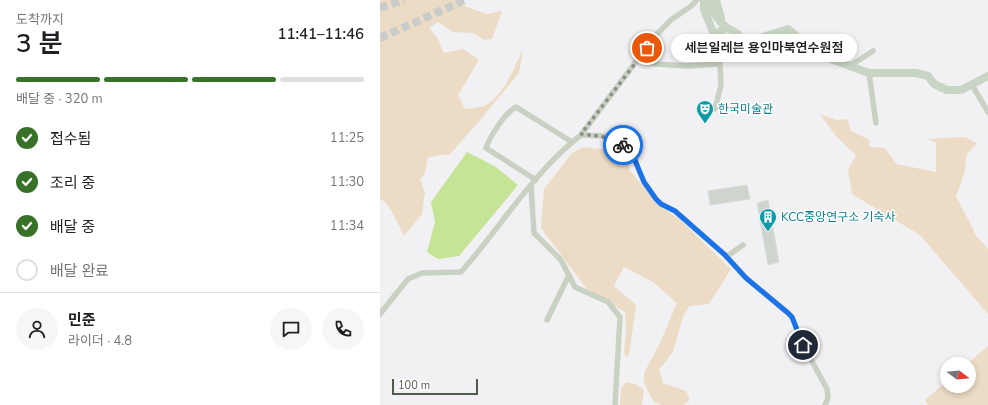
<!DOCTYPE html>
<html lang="ko">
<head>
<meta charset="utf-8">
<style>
	body { margin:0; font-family:"Nunito Sans","Noto Sans KR",sans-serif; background:#f6f6f6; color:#202124; height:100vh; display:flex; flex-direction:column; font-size:15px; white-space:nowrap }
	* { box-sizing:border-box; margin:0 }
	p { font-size:13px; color:#757577 }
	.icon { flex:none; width:22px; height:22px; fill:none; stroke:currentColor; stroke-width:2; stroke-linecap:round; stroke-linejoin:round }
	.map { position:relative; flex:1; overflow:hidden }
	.sheet { display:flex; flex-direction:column; background:#fff; width:380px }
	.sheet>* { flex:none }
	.needle { width:26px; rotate:106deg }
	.tools { position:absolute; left:560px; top:357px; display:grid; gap:8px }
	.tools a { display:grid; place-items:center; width:36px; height:36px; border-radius:50%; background:#fff; box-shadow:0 2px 6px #0003; font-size:20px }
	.scale { position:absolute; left:12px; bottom:10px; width:86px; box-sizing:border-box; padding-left:4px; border:2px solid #515d4b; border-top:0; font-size:11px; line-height:14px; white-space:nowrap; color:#515d4b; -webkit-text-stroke:3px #fff; paint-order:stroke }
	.pin { position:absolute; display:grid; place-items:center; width:34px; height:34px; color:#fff; margin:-17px; border:2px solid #fff; border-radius:50%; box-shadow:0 1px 4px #0007 }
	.courier { position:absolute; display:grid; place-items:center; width:40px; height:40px; margin:-20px; border:3px solid #1a73e8; border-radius:50%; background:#fff; color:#222; box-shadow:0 1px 5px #0007 }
	.bubble { position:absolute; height:28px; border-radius:14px; background:#fff; box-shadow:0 2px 6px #0003; font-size:13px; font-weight:600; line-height:28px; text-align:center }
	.head em { font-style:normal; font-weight:600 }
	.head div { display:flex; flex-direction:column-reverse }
	.head { display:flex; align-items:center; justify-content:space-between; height:68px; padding:0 16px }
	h1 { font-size:26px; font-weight:600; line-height:30px }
	.bar { display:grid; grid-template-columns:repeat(4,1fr); gap:6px 4px; align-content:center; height:48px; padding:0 16px }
	.bar i { height:5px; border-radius:3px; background:#e0e0e0 }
	.bar .on { background:#387128 }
	.bar p { grid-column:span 4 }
	.line { display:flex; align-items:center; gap:10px; padding:0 16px; border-top:1px solid #e0e0e0 }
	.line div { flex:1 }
	.round { display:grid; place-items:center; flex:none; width:42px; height:42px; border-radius:21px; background:#f6f6f6 }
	ol { padding:0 16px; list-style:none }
	li { display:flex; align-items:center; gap:12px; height:44px }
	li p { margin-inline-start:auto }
	li .icon { padding:4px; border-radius:50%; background:#387128; color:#fff; stroke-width:4 }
	li:last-child { color:#757577 }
	li i { width:22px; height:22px; border:2px solid #e0e0e0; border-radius:50% }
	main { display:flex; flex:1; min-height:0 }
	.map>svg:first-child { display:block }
	.green { fill:#ecdbc5 }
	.water { fill:#c5e496 }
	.building { fill:#cfd5ce; stroke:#d6dcd6 }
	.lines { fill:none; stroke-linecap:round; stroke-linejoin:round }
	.secondary-tunnel { stroke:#c9ccc9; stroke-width:8; stroke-dasharray:8 4; stroke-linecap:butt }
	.street { stroke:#c9d1c3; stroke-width:5.5 }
	.secondary { stroke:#c9d5c4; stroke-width:8 }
	.done { stroke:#899186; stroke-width:4; stroke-dasharray:0 7.2 }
	.route { stroke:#1a73e8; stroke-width:5 }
	.labels { text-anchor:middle; stroke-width:3; stroke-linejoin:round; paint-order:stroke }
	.culture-label { font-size:12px; fill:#0d838f; stroke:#fff; text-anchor:start }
</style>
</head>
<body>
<main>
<section class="sheet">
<div class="head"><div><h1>3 분</h1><p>도착까지</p></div><em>11:41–11:46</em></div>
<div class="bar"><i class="on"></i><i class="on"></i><i class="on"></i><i></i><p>배달 중 · 320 m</p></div>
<ol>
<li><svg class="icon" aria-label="check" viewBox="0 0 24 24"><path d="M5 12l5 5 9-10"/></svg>접수됨<p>11:25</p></li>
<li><svg class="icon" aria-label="check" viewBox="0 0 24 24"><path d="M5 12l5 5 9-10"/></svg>조리 중<p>11:30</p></li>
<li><svg class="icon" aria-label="check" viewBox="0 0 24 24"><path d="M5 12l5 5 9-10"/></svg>배달 중<p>11:34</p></li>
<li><i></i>배달 완료</li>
</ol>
<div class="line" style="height:72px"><a class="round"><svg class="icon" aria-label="person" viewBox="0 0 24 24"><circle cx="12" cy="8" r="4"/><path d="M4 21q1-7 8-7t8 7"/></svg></a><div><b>민준</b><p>라이더 · 4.8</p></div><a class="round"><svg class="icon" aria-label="chat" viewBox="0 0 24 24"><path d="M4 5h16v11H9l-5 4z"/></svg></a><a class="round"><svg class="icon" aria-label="phone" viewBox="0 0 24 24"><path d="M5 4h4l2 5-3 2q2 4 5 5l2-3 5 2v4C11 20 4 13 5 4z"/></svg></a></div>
</section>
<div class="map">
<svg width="608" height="405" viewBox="0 0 608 405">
	<rect width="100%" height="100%" fill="#f1f1f3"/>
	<!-- green -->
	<path class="green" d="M0,0h78l3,5 26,9 15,-3 -10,28 -8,1 -11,-7 -20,-1 -15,-10 -9,6 9,11 6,14 19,-4 16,11 -21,35 7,14c6,-1 16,-1 21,-4 17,-9 30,-40 37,-56l-4,24 -38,46 -31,35 -22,3 -3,16 -5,7 5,12 -3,22 -18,22c-5,-10 -14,-33 -24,-37z
		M440,114l16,6 11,-1 4,12 19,9 -1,7 16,1 11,16 40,8v-29l-8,-4 37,-2 12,6 -10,11 -3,20 -8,22 21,41 11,12v65l-68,-79 -68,-41 -4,-24 8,-15 -20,-19z
		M203,147l37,4 6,6 4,14 30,35 19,13 52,50 -22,35 -20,2 -6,11 -10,35 -14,18 4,13 23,8 4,9 -6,5h-23l-8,-4 -9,-18v-10l15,-28 18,-42 -24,-21 -29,-15 -10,19 22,19 -7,50 -3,2 -2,-4 2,-23 -1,-18 -39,-24 -45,-60 3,-39 28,-36z
		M608,346v59h-60l-3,-5 22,-19v5h22v-22h-2z
		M246,382l9,2 9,6 -2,15h-22l1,-16z"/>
	<!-- water -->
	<path class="water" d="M87,152l29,15 22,18 -59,71 -21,3 -11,-7 8,-30 -4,-20z"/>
	<!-- building -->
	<path class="building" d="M367,185l3,14 -40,6 -2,-14z
		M388,200l11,62 -11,3 -11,-62z"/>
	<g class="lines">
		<!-- secondary-tunnel -->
		<path class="secondary-tunnel" d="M0,8l24,-8
			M0,38l85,-38"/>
		<!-- street -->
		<path class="street" d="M259,59l16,5 32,2 32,-2
			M470,66l23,-15
			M489,73l7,50
			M592,85l16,27
			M335,109l6,-24 -2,-39
			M201,135l23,1 12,4 8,6 10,12 10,24 12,17 5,5 14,7 50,44 21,23 42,35 4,4 11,28 24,44 1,9 -3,7
			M156,180l-50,-32c4,-12 19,-35 30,-41l56,35
			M151,186l3,47 27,27 14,27 33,15 12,15 -5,88
			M346,257l17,-12
			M0,314l28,-35 14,-6 39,-1c40,-45 72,-100 120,-137l74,-99 17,-17 18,-12 7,-7
			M167,320l22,-45"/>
		<!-- secondary -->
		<path class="secondary" d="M324,0v10l12,29
			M327,0c4,9 11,21 19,27 4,3 8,4 12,7v11l-9,6 -5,-1 -8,-11 4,-8 7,-3
			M336,0l5,18
			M358,45l50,-16 29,25 52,19h47l12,3 6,8 13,6h14l27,-14"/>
	</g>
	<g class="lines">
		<!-- done -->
		<path class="done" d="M243,145c-13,-9 -26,-9 -42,-11l66,-86"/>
		<!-- route -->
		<path class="route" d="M243,145l11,13 10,24 12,17 5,5 14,7 50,44 21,23 42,35 4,4 11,28"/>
	</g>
	<!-- icons -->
	<defs>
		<g id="theatre-pin" transform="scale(0.9)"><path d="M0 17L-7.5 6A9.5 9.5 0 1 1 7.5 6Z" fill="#0f9aa8" stroke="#fff"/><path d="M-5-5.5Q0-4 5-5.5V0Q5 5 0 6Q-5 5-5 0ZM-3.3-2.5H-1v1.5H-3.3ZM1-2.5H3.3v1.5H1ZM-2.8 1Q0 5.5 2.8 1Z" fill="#fff"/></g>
		<g id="building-pin" transform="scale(0.9)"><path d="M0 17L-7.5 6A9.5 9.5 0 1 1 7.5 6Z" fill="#0f9aa8" stroke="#fff"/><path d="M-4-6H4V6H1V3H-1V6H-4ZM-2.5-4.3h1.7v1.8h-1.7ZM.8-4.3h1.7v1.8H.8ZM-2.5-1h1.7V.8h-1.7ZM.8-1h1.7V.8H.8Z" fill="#fff"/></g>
	</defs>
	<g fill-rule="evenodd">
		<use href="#theatre-pin" x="325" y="109"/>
		<use href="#building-pin" x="388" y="217"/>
	</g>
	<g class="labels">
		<!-- culture labels -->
		<g class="culture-label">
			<text x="338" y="113">한국미술관</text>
			<text x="401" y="221">KCC중앙연구소 기숙사</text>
		</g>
	</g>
</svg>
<div class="tools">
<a><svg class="needle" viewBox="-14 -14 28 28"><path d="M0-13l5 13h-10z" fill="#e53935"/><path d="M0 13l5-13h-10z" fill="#757577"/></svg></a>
</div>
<div class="scale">100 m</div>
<div class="pin" style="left:267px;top:48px;background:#ea580c"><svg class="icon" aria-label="bag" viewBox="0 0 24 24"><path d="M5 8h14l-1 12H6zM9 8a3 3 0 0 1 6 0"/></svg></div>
<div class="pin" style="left:423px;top:345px;background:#1f2937"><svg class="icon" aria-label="home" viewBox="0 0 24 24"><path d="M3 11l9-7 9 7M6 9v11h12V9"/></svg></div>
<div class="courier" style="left:243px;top:145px"><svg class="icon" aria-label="bike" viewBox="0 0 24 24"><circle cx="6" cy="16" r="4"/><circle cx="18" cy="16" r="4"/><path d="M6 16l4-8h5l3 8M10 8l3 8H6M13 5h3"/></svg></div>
<div class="bubble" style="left:291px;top:34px;width:186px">세븐일레븐 용인마북연수원점</div>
</div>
</main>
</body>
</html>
